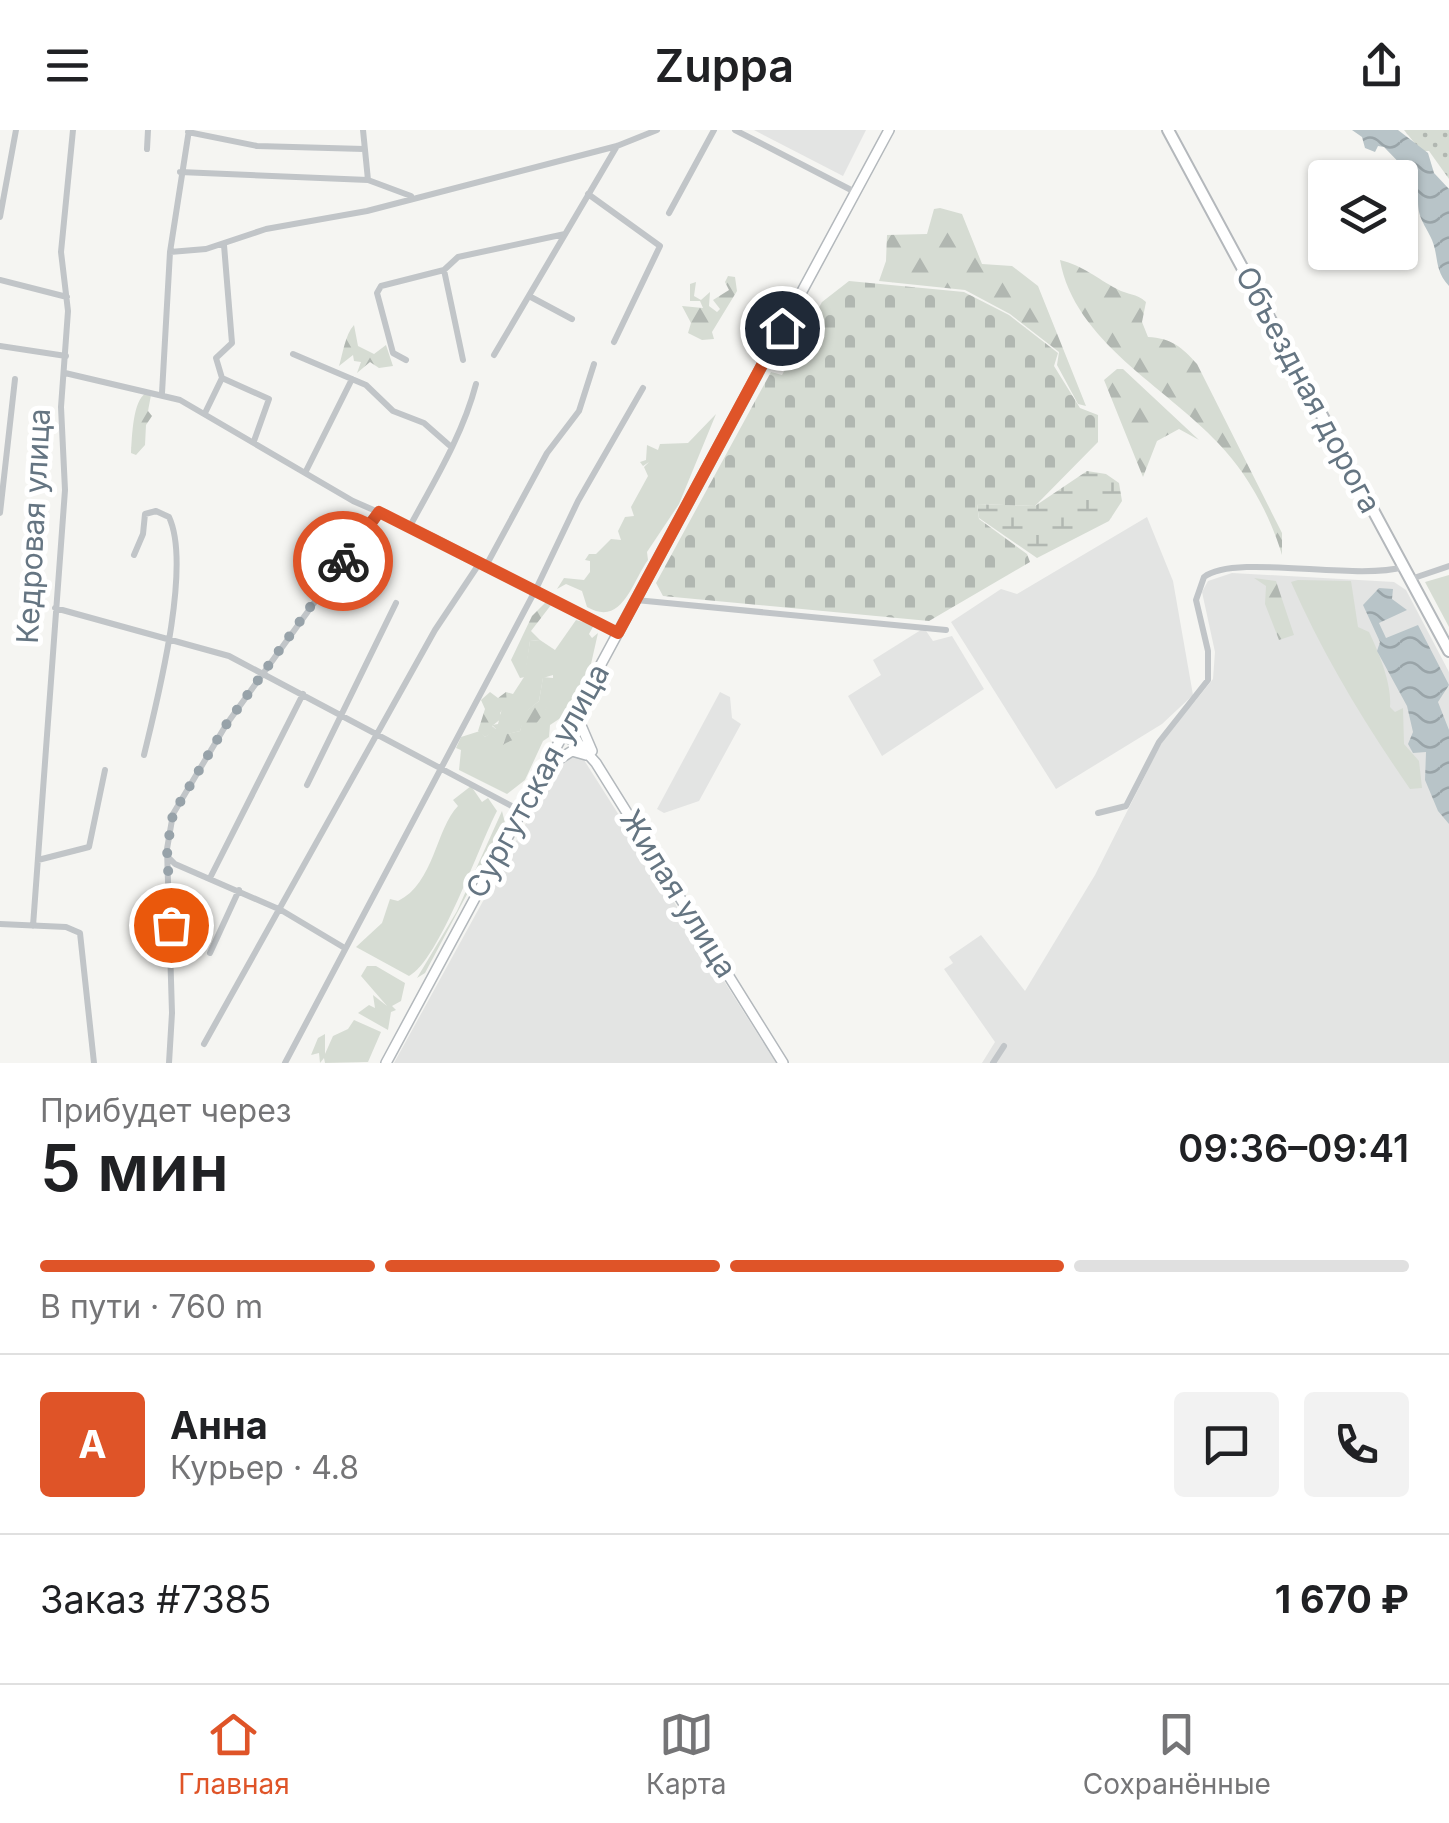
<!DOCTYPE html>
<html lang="ru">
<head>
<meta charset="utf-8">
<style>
	body { margin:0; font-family:Inter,sans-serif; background:#f2f2f2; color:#202124; height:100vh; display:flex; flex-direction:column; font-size:38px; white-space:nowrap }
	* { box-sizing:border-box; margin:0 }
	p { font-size:32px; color:#757577 }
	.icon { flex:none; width:55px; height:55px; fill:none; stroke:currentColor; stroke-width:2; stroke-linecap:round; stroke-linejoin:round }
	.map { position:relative; height:933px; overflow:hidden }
	.side { display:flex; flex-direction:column; background:#fff; flex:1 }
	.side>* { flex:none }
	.fabs { position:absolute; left:1308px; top:30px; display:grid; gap:20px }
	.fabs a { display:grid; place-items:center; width:110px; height:110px; border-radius:10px; background:#fff; box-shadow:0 2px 8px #0004; font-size:50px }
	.pin { position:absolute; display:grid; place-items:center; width:85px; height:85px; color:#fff; margin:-42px; border:5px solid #fff; border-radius:50%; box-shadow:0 2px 10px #0007 }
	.courier { position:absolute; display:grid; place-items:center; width:100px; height:100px; margin:-50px; border:8px solid #df5428; border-radius:50%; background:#fff; color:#222; box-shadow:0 2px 12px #0007 }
	.overview em { font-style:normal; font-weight:600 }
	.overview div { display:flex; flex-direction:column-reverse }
	.overview { display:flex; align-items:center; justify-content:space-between; height:170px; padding:0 40px }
	h1 { font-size:65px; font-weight:600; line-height:75px }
	.bar { display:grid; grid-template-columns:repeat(4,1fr); gap:15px 10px; align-content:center; height:120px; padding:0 40px }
	.bar i { height:12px; border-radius:8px; background:#e0e0e0 }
	.bar .current { background:#df5428 }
	.bar p { grid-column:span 4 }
	.line { display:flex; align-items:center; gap:25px; padding:0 40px; border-top:2px solid #e0e0e0 }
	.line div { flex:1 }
	.round { display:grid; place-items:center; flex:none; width:105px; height:105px; border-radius:10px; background:#f2f2f2 }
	header { display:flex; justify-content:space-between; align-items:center; height:130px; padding:0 40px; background:#fff; font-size:45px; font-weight:600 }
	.menu { display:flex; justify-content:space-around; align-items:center; height:140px; border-top:2px solid #e0e0e0; background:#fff; font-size:28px; color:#757577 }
	.menu a { display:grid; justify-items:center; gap:5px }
	.menu .current { color:#df5428 }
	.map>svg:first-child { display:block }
	.built { fill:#e3e4e3 }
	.grass { fill:#d6dcd3; fill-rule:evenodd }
	.forest { fill:url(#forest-firs) }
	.wetland { fill:url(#wetland-marsh) }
	.cemetery { fill:url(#cemetery-stones) }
	.garden { fill:url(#garden-dots) }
	.water { fill:url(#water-waves) }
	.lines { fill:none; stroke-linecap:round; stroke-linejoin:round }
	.secondary-casing { stroke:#b3b8bc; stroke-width:12 }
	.primary-casing { stroke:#b4b8bc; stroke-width:14 }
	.minor { stroke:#c1c5c8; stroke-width:6 }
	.secondary { stroke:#fff; stroke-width:9 }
	.primary { stroke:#fff; stroke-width:10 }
	.done { stroke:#97a2a9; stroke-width:10; stroke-dasharray:0 18 }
	.route { stroke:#df5428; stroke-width:12 }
	.labels { text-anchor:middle; stroke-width:10; stroke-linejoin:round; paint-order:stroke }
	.street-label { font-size:30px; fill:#657582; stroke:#fff }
</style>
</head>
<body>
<header><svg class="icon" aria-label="menu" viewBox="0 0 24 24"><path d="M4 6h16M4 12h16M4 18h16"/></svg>Zuppa<svg class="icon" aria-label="share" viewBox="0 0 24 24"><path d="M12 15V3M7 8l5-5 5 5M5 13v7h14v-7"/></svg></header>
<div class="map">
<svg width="1449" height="933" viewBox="0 0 1449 933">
	<defs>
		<pattern id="forest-firs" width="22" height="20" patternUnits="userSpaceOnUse" patternTransform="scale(2.5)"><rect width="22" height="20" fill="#d6dcd3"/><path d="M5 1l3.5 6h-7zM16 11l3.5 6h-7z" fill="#b1b7b1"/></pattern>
		<pattern id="wetland-marsh" width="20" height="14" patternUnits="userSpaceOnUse" patternTransform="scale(2.5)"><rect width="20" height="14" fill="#d6dcd3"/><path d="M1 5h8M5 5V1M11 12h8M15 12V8" fill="none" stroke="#b1b7b1"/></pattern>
		<pattern id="cemetery-stones" width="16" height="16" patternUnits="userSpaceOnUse" patternTransform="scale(2.5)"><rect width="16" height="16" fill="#d6dcd3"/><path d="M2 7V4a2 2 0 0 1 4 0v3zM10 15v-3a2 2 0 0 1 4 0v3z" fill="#b1b7b1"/></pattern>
		<pattern id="garden-dots" width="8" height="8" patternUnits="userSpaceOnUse" patternTransform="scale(2.5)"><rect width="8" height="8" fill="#d6dcd3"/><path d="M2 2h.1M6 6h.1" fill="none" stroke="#b1b7b1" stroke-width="1.8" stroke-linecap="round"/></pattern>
		<pattern id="water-waves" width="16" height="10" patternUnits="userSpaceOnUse" patternTransform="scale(2.5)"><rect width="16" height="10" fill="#b8c4c8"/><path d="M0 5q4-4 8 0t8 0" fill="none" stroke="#99a4a8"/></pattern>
	</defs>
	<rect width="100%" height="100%" fill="#f5f5f2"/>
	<!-- built -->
	<path class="built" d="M754,0h112l-23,46z
		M1147,387l26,64 20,114 -31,29 -106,65 -105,-167 50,-33 16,5z
		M1232,443l162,9 12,8 43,82v391h-467l13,-21 -51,-73 9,-6 -4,-6 32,-22 44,56 70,-116 67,-133 51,-63 2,-27 -13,-60 6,-11z
		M924,498l9,13 19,-5 32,53 -102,67 -34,-60 33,-21 -8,-15z
		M720,562l10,5 2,21 9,6 -42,77 -35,12 -7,-4z
		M576,626l8,4 192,303h-382l165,-300z"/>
	<!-- grass -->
	<path class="grass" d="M716,284l-37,90 -32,48 1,8c-17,24 -26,67 -61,47l-5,-16 -16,-7 -9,5 7,-11 20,2 6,-8v-11l-5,-1 4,-6h7l15,-15 10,1 -3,-9 7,-14 9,-1 -3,-9 17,-31 -4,-9 5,-5 -6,4 -3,-4 6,-2 1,-15 11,5 2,-6 28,-1z
		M1449,445v52l-24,-45z
		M1298,450l53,1 7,46 11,5c10,21 23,52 21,75l5,5 8,-4 1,36 15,17 3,27 -12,1c-45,-65 -87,-134 -119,-207z
		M576,490l18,5 -5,9 3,4 6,-5 -7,31 -29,53 -12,8 -1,12 -6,4 -18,39 -18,14 -48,-24 2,-20 -5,-2 5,-11 19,-6 5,6 11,-8 -4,-4 6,-1 8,-32 7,2 11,-17 6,-36 10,-1 15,10zM553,545c4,35 -25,57 -50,69l5,-10 12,-3 7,-20 12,-10 4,-23z
		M471,656l11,16 6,-4 9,13c-17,32 -58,150 -88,165l-53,-29 26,-24 8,-24 8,2c36,-17 38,-73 60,-95l-5,-6z
		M502,681l3,12 -80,150 -8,5 40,-67z
		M367,836h9l29,17 -4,18 -9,5 4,4 -5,2 -3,18 -30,-17 11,-8 6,3 -2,-13 14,11 -26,-30z
		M354,890l27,12 -13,30 -43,1 -1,-5 -4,5 -1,-10 -8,2 7,-17 7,-4v20l8,-18 15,-7z"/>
	<!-- forest -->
	<path class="forest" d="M940,78l22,6 20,50 30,2 26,20 48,120 -8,-2 -21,-39 2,-13 -49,-38 -45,-24 -86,-9 7,-20 1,-26 40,-1 7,-25z
		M1060,130c24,6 36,18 57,29 11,6 19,4 29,13l-4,20 6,15c23,1 34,10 49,27l85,169v22c-12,-40 -34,-81 -64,-112 -52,-56 -144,-102 -158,-183z
		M728,146l7,1 2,14 -25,41 2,7 -12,1 -14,-7 3,-10 -9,-17 21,2 -3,-7h-10v-17l6,-2 -2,14 7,4 9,-8 -1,14 8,6 3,-3 -7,-9 16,-10 -4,-8z
		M354,195l4,21 16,8 12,-9 7,21 -14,2 -9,-6 -13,11 4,-11 -7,-1 -1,-6 -14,11c4,-13 6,-31 15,-41z
		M1117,239h6l76,71 -20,-11 -22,12 -14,36 -39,-97z
		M146,263l5,2 -3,16 4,5 -6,9 -1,20 -9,10 -5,-2c1,-17 2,-53 15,-60z
		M1254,448l22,3 18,54 -15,5 -14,-36 1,-18z
		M548,470l3,5 -20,26 9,9 -10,1 -5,36 -5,1 -9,-18 21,-44z
		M554,543c9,13 -14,50 -26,59 -11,9 -17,7 -25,13l4,-11 13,-3 5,-19 14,-11 4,-24 10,1z
		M490,562l8,6 8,-6 1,11 -7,10 2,5 -10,8 5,4 -12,7 -7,-6 7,-22 -4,-9z"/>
	<!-- wetland -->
	<path class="wetland" d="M1087,341l19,3 13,9 3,18 -13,20 -72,37 -58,-40 -2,-14 58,2z"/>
	<!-- cemetery -->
	<path class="cemetery" d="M849,151l115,11 45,23 49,38 -4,13 26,42 18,7v27l-63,64 -58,-2 2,15 48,35 3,8 -101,59 -266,-25 -7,-13 115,-211 11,3 40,-73z"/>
	<!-- garden -->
	<path class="garden" d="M1404,0h45v49l-20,-28h-8z"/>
	<!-- water -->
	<path class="water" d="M1352,0h46l30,23 6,20 15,16v97c-15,-16 -10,-29 -17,-46 -7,-16 -14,-21 -14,-39l-15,-6 10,-18 -29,-30 -6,-1 -3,6 -10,-4 -3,-11z
		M1379,458l14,1 -1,10 15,11 -28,13 7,15 32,-13 31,60 -11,17 11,28v94l-11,-13 -13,-31 1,-28 -13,1 -5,-9 5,-12 -6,-26 -30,-55 3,-9 -17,-37z"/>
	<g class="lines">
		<!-- secondary casing -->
		<g class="secondary-casing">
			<path id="secondary" d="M582,579l-2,14 12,28
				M563,605l16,9 17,19 187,300
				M548,636l24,-15 14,4
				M386,933l503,-933"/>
		</g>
		<!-- primary casing -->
		<g class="primary-casing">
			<path id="primary" d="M1168,0l281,521"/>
		</g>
		<!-- minor -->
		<path class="minor" d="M363,0l5,50
			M735,0l120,62
			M188,2l69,14 107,3
			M147,19l1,-19
			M180,42l188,8 43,16
			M588,64l72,52 -46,96
			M669,83l45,-83
			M0,87l16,-87
			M170,122l36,-3 60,-20 101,-18 250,-65 40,-16
			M444,140l19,90
			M0,150l67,17
			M529,166l43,23
			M0,216l66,10
			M293,224l73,31 27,26 31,12 25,22
			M494,225l123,-209
			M406,230l-13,-7 -16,-60 4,-7 63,-16 14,-13 107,-23
			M65,243l115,27 173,101 80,35 186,97
			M222,248l-6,-20 16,-15 -8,-98
			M162,263l8,-141 19,-122
			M205,283l17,-35 47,21 -15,42
			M306,341l46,-92
			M0,383l15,-134
			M410,396c25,-46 53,-92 66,-142
			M134,425l9,-21 2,-20 11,-3 13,6c23,49 -12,184 -25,238
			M487,434l60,-111 32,-42 15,-47
			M1411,449l38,-13
			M636,470l310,30
			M55,478l174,48 292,155
			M307,655l89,-182
			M1098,683l28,-7 33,-64 49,-62v-29l-12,-51 8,-23c31,-24 150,4 200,-10
			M168,727l7,7 106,46 62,37
			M38,730l51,-13 16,-77
			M210,748l93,-184
			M0,794l66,3 14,6 14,130
			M33,796l32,-436 -4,-83 7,-96 -7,-59 12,-122
			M210,823l29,-63
			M204,914l231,-414 46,-69
			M169,933l3,-50 -5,-164 6,-35 53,-89 153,-212
			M285,933l251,-474 42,-88 65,-113
			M993,933l11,-17"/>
		<!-- secondary -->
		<use href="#secondary" class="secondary"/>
		<!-- primary -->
		<use href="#primary" class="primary"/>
	</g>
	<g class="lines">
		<!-- done -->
		<path class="done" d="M171,795l-4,-76 6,-35 53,-89 117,-164"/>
		<!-- route -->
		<path class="route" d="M343,431l36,-49 239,121 164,-305"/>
	</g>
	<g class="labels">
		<!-- street labels -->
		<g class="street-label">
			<text transform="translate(1308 260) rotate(62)" y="10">Объездная дорога</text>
			<text transform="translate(34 396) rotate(-87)" y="10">Кедровая улица</text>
			<text transform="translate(538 651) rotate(-61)" y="10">Сургутская улица</text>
			<text transform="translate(678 764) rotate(58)" y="10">Жилая улица</text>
		</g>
	</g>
</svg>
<div class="fabs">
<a><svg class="icon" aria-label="layers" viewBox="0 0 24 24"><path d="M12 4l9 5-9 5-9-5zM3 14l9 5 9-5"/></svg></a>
</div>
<div class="pin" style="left:171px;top:795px;background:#ea580c"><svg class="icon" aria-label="bag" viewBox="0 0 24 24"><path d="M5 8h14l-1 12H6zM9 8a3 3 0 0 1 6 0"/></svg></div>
<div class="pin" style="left:782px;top:198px;background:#1f2937"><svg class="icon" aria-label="home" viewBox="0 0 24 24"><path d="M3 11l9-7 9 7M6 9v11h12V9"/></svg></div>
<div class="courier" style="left:343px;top:431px"><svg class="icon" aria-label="bike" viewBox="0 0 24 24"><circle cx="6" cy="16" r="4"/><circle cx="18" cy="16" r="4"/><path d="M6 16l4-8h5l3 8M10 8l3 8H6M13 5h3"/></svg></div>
</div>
<section class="side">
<div class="overview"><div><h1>5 мин</h1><p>Прибудет через</p></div><em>09:36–09:41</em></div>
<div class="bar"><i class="current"></i><i class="current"></i><i class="current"></i><i></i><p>В пути · 760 m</p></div>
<div class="line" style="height:180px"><b class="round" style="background:#df5428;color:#fff">А</b><div><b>Анна</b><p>Курьер · 4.8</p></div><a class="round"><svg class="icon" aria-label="chat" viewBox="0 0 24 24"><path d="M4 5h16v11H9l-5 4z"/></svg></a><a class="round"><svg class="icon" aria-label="phone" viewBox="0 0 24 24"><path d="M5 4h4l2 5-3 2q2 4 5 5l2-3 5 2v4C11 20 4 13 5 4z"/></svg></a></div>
<div class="line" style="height:130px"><div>Заказ #7385</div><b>1 670 ₽</b></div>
</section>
<nav class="menu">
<a class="current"><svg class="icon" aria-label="home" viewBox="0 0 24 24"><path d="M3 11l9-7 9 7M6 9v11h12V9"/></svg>Главная</a>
<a><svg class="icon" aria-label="map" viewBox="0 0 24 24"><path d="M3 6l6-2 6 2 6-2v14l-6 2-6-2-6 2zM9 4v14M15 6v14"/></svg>Карта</a>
<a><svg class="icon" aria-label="saved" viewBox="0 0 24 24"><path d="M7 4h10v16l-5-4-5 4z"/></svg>Сохранённые</a>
</nav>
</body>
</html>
